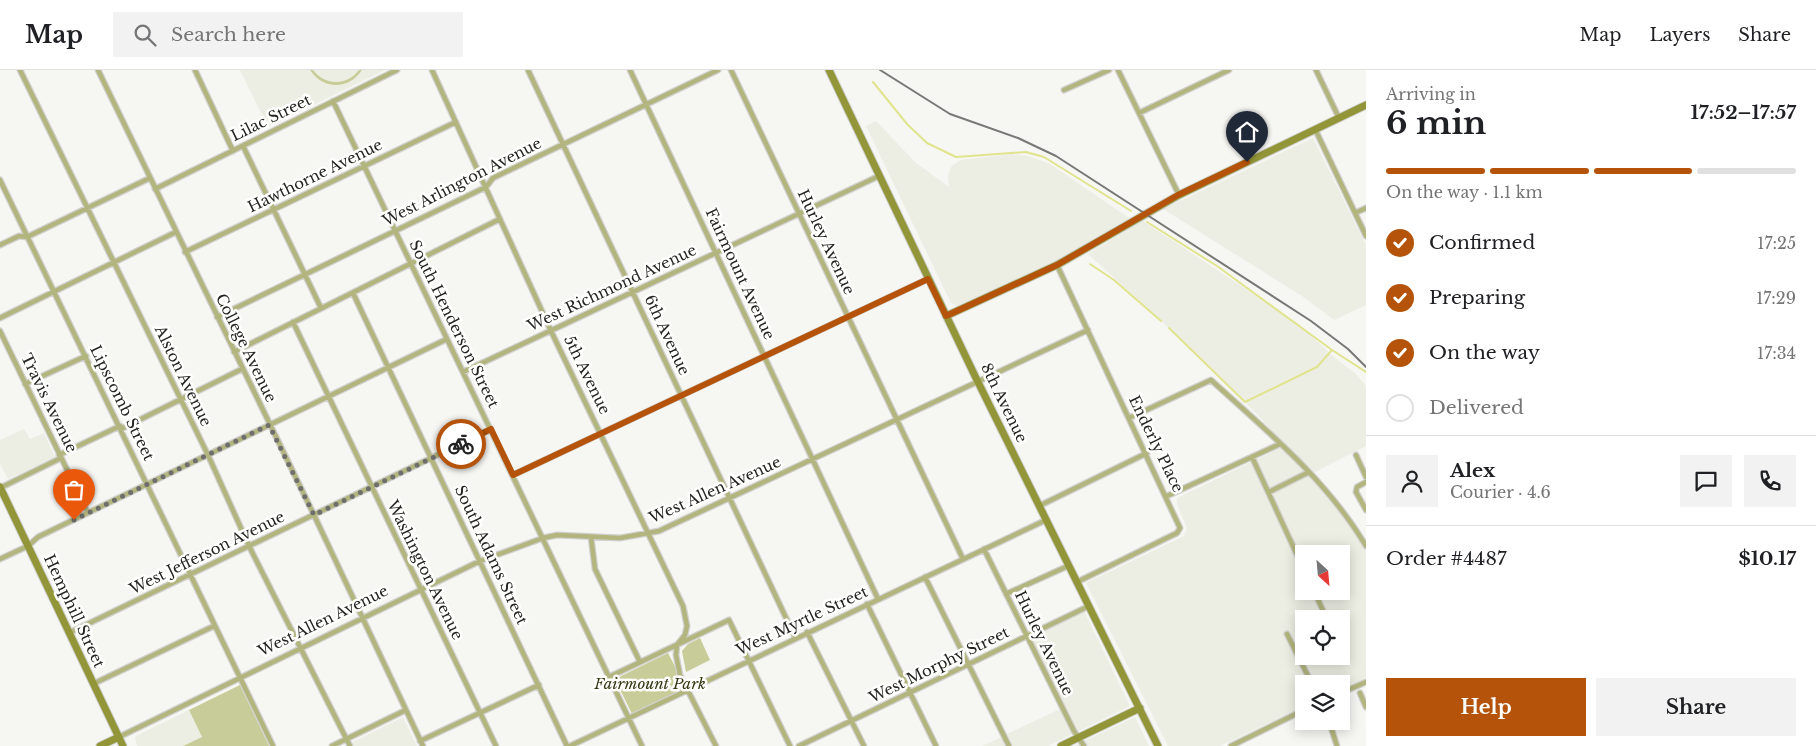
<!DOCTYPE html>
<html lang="en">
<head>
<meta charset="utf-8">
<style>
	body { margin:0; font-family:"Libre Baskerville",serif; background:#f2f2f2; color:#202124; height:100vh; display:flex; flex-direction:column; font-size:19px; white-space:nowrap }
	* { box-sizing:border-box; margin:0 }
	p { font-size:16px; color:#757577 }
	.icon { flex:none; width:28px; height:28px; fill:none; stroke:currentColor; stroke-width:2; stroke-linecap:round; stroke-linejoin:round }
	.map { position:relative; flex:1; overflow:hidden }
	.side { display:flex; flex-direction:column; background:#fff; width:450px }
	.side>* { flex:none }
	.needle { width:32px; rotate:154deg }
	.fabs { position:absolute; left:1295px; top:475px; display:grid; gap:10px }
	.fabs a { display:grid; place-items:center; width:55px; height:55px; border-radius:0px; background:#fff; box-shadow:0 2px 12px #0003; font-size:25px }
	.pin { position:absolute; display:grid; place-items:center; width:42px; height:42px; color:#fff; margin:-51px -21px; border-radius:50% 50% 50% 0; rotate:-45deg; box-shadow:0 0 5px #0007 }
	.pin .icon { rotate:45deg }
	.courier { position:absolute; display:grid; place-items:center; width:50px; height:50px; margin:-25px; border:4px solid #b45309; border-radius:50%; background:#fff; color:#222; box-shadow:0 1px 6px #0007 }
	.overview em { font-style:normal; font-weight:700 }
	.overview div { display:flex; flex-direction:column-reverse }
	.overview { display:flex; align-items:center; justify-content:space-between; height:85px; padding:0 20px }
	h1 { font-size:32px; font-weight:700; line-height:38px }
	.bar { display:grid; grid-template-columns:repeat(4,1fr); gap:8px 5px; align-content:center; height:60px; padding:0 20px }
	.bar i { height:6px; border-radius:4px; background:#e0e0e0 }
	.bar .active { background:#b45309 }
	.bar p { grid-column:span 4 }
	.line { display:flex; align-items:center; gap:12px; padding:0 20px; border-top:1px solid #e0e0e0 }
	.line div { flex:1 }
	.round { display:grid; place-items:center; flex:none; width:52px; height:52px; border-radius:0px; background:#f2f2f2 }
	ol { padding:0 20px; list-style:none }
	li { display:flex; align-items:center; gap:15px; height:55px }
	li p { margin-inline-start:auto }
	li .icon { padding:5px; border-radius:50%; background:#b45309; color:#fff; stroke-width:4 }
	li:last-child { color:#757577 }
	li i { width:28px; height:28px; border:2px solid #e0e0e0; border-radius:50% }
	.action { display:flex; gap:10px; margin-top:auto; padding:10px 20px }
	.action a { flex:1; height:58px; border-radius:0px; background:#b45309; color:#fff; font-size:20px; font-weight:700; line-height:58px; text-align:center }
	.action a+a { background:#f2f2f2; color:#202124 }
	header { display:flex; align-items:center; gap:30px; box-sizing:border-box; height:70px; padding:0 25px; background:#fff; border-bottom:1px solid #e0e0e0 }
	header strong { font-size:24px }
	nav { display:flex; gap:28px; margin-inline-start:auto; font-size:18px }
	.search { width:350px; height:45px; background:#f2f2f2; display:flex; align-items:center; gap:12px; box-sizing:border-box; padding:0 18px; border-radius:0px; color:#757577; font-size:19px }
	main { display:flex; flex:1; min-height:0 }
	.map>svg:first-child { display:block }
	.built { fill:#eceee3; fill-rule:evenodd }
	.green { fill:#c8cc98 }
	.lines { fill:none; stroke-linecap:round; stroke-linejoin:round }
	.stream { stroke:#e0e48d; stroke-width:2 }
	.street-casing { stroke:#d0d0ce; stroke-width:7 }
	.secondary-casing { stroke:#d0d0ce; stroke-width:9 }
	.street { stroke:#b2b57d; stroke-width:4.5 }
	.secondary { stroke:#929538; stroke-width:7 }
	.rail { stroke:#787877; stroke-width:2 }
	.done { stroke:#6e6e6c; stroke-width:5; stroke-dasharray:0 9 }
	.route { stroke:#b45309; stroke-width:6 }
	.labels { text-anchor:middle; stroke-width:5; stroke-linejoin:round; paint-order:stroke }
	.street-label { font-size:15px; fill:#242423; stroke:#fffffe }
	.park-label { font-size:15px; font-style:italic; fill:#353712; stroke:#fffffe }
</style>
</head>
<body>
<header>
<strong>Map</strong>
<div class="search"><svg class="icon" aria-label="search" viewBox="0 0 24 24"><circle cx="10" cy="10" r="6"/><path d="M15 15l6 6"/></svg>Search here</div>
<nav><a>Map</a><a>Layers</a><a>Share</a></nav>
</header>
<main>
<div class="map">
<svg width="1366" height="676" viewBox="0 0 1366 676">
	<rect width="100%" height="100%" fill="#f6f6f3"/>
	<!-- built -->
	<path class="built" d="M240,0h145l-117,57z
		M876,51l40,42 33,24 -1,-12 3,-8 9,-7 52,-6 16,2 22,8 79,54 -79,46 -93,42 -6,-3 -85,-177z
		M1313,68l53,107v60l-32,15 -32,-24 -139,-87z
		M1143,151l156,103 36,34 21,16 10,12v60l-57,29 32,36 25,40v127l-25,11v-5h-37v22l-84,40h-52l-82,-163 98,-47 3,-8 -10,-24v-6l103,-50 3,-6 -36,-38 -88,-85 -71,-65zM1304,484h37v37h-37zM1304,549h37v37h-37z
		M24,359l6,10 14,-6 11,24 -47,22 -8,-15v-24z
		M1083,539l47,97 -82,40h-35l-6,-12 55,-26 -35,-72z
		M189,640l13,27 -19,9h-46l-2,-9 3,-2z
		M403,647l14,29h-64l-2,-3z
		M1135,647l14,29h-75z
		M1002,667l4,9h-24z"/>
	<!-- green -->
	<path class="green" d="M310,0h3c12,16 34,16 46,0h3c-13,20 -39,20 -52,0z
		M700,568l10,22 -24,12 -4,-21 6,-7z
		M668,583l18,35 -54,26 -17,-35z
		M240,615l29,61h-86l19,-9 -13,-27z"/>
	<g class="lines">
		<!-- stream -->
		<path class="stream" d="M873,12l34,42 20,19 29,14 70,-5 18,5 87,54
			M1147,152l70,44 115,84
			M1090,194l24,16 47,41
			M1169,258l76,74 72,-35 15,-17 34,22"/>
		<!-- street casing -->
		<g class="street-casing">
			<path id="street" d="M20,0l188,385 41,91 101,200
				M98,0l216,445 109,231
				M195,0l38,81
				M432,0l119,261 132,275 4,20 -2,9 -8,10 -1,10 4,20 36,71
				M528,0l267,567
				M630,0l248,529
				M731,0l232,489
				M1118,0l61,125
				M1316,0l23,48
				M1064,20l45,-20
				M333,31l309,645
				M1139,43l90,-43
				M1315,59l51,107
				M243,76l78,162
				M0,110l273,566
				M155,119l242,-119
				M1355,143l11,-5
				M0,175l19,-9 8,1 123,-59
				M185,182l271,-130
				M1057,195l123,263 -3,5 -100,49
				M353,223l214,453
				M217,247l269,-130 7,-9 225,-108
				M0,248l176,-86
				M293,252l203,424
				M0,261l88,182
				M234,282l266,-133
				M463,302l416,-196
				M25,314l61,-28
				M1129,348l82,-38c56,51 116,100 155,166
				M121,359l121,-60
				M59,385l61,-29
				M1356,385l10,22
				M1252,387l52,113
				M513,405l415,-196
				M1366,412l-9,5 -1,5 10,18
				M0,418l61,-30
				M1269,422l40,-20
				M1167,426l113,-52
				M1039,436l108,-53
				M591,467l4,32 45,93
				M984,479l90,182 10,15
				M0,489l28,-13 10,-9 409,-198
				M925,507l84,169
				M1314,521l11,24
				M1006,524l62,-28
				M867,534l69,142
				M807,562l57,114
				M69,563l422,-204
				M1287,564l25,50
				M609,607l120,-57 61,126
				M93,614l121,-58
				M1341,623l25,-11
				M1360,623l6,14
				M1329,651l8,25
				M119,667l361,-176 63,-23 14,-3 63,3 39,-7 429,-201
				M420,671l119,-56
				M332,676l74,-36
				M570,676l476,-226
				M799,676l290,-140
				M1231,676l73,-36"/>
		</g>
		<!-- secondary casing -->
		<g class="secondary-casing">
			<path id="secondary" d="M829,0l146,306 183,370
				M946,246l111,-51 122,-70 187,-90
				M0,417l123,259
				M100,676l19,-9
				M1061,676l79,-38"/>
		</g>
		<!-- street -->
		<use href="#street" class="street"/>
		<!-- secondary -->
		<use href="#secondary" class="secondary"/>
		<!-- rail -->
		<path class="rail" d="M880,0l70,44 68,24 38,18 255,165 37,28 18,18"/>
	</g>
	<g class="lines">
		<!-- done -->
		<path class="done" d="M74,450l195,-95 45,90 147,-71"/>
		<!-- route -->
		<path class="route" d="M461,374l30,-15 22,46 415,-196 18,37 111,-51 121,-70 69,-33"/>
	</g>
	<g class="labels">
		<!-- street labels -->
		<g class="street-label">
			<text transform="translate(271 48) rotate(-26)" y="5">Lilac Street</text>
			<text transform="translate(315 106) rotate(-26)" y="5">Hawthorne Avenue</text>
			<text transform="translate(462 112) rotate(-27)" y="5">West Arlington Avenue</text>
			<text transform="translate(826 172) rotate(65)" y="5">Hurley Avenue</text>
			<text transform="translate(740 204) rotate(65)" y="5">Fairmount Avenue</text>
			<text transform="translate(612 218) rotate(-25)" y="5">West Richmond Avenue</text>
			<text transform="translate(454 254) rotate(64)" y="5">South Henderson Street</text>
			<text transform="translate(667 265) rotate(65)" y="5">6th Avenue</text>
			<text transform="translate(246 278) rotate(64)" y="5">College Avenue</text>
			<text transform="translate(587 305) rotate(64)" y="5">5th Avenue</text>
			<text transform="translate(183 306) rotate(64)" y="5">Alston Avenue</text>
			<text transform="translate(49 333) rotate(64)" y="5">Travis Avenue</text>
			<text transform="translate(122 333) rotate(64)" y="5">Lipscomb Street</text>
			<text transform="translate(1004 333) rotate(64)" y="5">8th Avenue</text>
			<text transform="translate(1156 374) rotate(64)" y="5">Enderly Place</text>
			<text transform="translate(715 420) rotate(-24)" y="5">West Allen Avenue</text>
			<text transform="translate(207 483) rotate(-26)" y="5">West Jefferson Avenue</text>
			<text transform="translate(491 485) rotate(65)" y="5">South Adams Street</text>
			<text transform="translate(425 500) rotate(64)" y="5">Washington Avenue</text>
			<text transform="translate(74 541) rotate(65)" y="5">Hemphill Street</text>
			<text transform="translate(323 551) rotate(-26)" y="5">West Allen Avenue</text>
			<text transform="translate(802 551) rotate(-25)" y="5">West Myrtle Street</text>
			<text transform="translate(1044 573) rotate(64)" y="5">Hurley Avenue</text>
			<text transform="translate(939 595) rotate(-26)" y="5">West Morphy Street</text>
		</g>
		<!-- park labels -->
		<g class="park-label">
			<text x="650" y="619">Fairmount Park</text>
		</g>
	</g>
</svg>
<div class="fabs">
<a><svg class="needle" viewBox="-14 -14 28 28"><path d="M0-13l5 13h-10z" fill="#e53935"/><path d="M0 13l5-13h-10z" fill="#757577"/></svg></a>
<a><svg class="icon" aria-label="locate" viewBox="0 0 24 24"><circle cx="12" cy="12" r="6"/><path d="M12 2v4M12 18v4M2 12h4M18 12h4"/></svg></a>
<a><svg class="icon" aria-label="layers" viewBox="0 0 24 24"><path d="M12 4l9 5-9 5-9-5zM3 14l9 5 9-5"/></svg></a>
</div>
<div class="pin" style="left:74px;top:450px;background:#ea580c"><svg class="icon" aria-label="bag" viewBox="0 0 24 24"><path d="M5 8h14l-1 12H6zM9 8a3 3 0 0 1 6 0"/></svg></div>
<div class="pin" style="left:1247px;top:92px;background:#1f2937"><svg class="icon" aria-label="home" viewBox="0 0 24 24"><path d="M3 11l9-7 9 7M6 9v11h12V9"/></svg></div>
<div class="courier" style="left:461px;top:374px"><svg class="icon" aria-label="bike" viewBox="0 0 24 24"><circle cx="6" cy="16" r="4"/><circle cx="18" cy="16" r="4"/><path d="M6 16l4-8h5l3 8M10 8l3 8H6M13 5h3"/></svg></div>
</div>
<section class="side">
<div class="overview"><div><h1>6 min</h1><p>Arriving in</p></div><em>17:52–17:57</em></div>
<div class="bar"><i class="active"></i><i class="active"></i><i class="active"></i><i></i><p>On the way · 1.1 km</p></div>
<ol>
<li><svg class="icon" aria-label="check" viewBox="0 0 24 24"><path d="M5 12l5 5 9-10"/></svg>Confirmed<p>17:25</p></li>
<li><svg class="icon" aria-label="check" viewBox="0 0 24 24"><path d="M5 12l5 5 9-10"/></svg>Preparing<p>17:29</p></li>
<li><svg class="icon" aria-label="check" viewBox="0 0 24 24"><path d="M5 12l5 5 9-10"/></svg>On the way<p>17:34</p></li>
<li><i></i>Delivered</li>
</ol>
<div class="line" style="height:90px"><a class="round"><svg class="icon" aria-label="person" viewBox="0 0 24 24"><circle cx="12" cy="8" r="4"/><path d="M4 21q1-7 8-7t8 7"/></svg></a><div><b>Alex</b><p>Courier · 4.6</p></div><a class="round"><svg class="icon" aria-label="chat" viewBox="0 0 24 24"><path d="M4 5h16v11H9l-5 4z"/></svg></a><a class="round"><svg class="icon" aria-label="phone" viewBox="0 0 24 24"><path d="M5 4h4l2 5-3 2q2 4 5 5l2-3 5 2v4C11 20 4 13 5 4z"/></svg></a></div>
<div class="line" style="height:65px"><div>Order #4487</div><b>$10.17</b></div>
<div class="action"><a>Help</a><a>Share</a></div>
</section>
</main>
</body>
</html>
